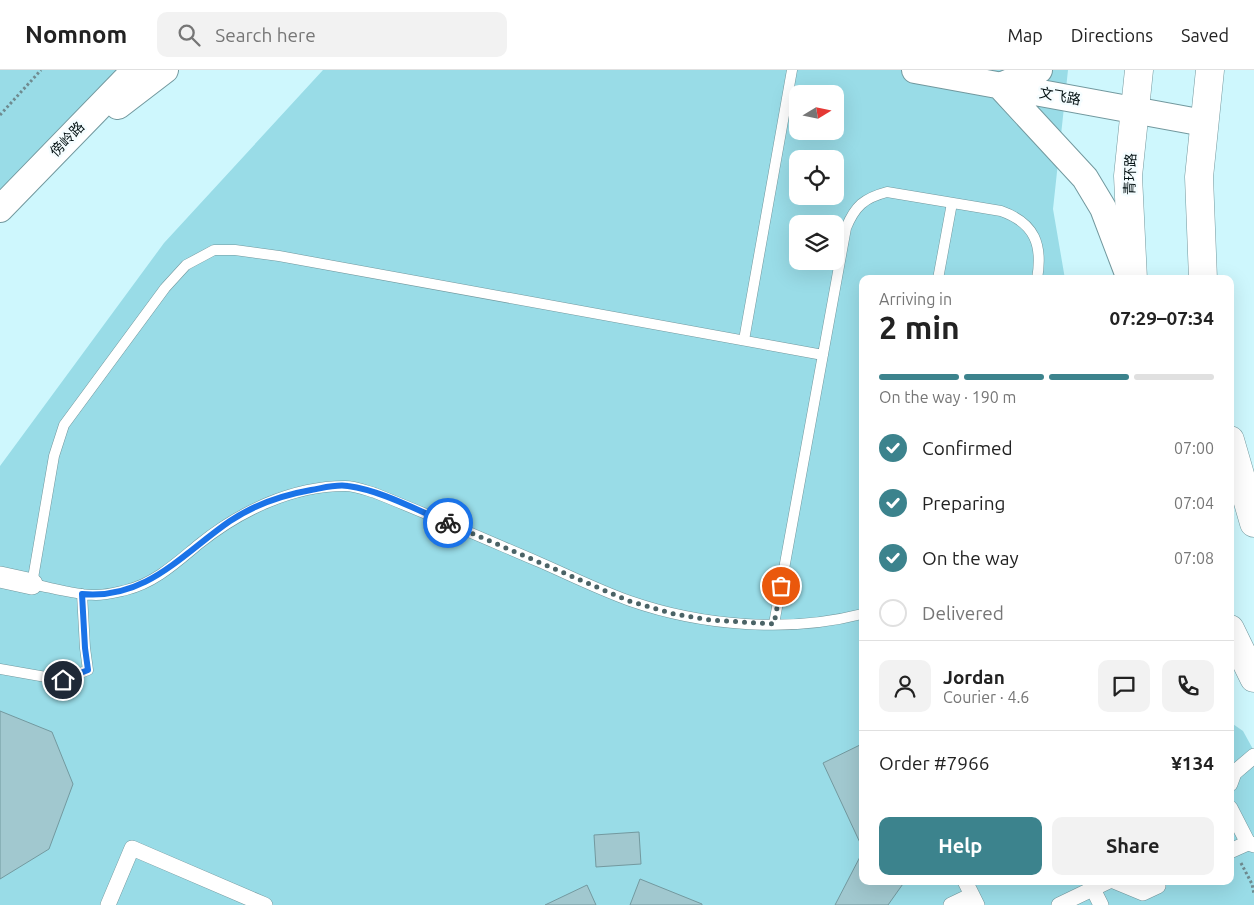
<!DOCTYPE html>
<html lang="en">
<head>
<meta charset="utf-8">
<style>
	body { margin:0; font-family:Ubuntu,"Noto Sans SC",sans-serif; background:#f2f2f2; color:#222; height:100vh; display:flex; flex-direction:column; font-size:19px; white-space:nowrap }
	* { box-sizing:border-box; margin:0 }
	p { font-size:16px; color:#767676 }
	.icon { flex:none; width:28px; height:28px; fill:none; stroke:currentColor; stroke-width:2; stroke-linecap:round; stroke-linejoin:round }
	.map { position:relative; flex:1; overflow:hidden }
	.sheet { position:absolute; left:859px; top:205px; width:375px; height:610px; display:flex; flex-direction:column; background:#fff; border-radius:10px; box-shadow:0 5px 20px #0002 }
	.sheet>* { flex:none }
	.needle { width:32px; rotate:80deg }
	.tools { position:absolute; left:789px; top:15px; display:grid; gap:10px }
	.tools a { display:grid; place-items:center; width:55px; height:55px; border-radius:10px; background:#fff; box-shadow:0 5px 20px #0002; font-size:25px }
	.pin { position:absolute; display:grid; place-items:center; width:42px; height:42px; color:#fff; margin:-21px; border:2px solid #fff; border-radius:50%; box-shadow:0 1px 5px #0007 }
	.courier { position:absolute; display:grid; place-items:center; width:50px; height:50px; margin:-25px; border:4px solid #1a73e8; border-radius:50%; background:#fff; color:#222; box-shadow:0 1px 6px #0007 }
	.headline em { font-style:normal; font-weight:600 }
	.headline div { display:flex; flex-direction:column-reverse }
	.headline { display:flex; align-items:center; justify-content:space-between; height:85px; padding:0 20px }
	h1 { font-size:32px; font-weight:600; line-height:38px }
	.bar { display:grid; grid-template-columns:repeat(4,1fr); gap:8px 5px; align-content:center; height:60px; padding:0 20px }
	.bar i { height:6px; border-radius:4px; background:#e0e0e0 }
	.bar .on { background:#3c838d }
	.bar p { grid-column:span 4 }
	.line { display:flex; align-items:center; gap:12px; padding:0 20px; border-top:1px solid #e0e0e0 }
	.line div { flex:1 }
	.round { display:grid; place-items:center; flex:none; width:52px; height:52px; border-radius:10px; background:#f2f2f2 }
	ol { padding:0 20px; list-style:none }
	li { display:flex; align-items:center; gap:15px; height:55px }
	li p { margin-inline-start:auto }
	li .icon { padding:5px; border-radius:50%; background:#3c838d; color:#fff; stroke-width:4 }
	li:last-child { color:#767676 }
	li i { width:28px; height:28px; border:2px solid #e0e0e0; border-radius:50% }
	.cta { display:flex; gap:10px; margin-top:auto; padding:10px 20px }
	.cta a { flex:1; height:58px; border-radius:10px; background:#3c838d; color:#fff; font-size:20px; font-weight:600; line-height:58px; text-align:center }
	.cta a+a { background:#f2f2f2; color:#222 }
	header { display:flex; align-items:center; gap:30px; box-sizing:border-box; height:70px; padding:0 25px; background:#fff; border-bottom:1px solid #e0e0e0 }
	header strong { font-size:24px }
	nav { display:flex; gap:28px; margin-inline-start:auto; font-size:18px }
	.search { width:350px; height:45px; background:#f2f2f2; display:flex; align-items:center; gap:12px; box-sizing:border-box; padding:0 18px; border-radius:10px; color:#767676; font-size:19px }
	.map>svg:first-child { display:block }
	.green { fill:#99dce7; fill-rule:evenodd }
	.building { fill:#a1c8cf; stroke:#73999f }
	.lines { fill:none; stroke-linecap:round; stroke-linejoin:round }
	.service-casing { stroke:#72989e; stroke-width:11 }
	.pedestrian-casing { stroke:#72989e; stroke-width:16 }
	.minor-casing { stroke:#72989e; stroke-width:22 }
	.tertiary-casing { stroke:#72989e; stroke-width:28 }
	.secondary-casing { stroke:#72989e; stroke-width:29 }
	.path { stroke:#6f8b90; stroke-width:3; stroke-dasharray:2.5 2.5; stroke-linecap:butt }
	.service { stroke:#fff; stroke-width:10 }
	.pedestrian { stroke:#fff; stroke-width:15 }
	.minor { stroke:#fff; stroke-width:21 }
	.tertiary { stroke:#fff; stroke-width:26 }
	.secondary { stroke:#fff; stroke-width:28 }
	.done { stroke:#4b6366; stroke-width:5; stroke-dasharray:0 9 }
	.route { stroke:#1a73e8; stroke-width:6 }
	.labels { text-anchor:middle; stroke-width:5; stroke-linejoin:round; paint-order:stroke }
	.street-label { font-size:14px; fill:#051315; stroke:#f5fdff }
</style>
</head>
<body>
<header>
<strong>Nomnom</strong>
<div class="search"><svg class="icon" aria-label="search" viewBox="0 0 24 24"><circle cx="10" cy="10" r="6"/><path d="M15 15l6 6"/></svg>Search here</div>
<nav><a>Map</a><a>Directions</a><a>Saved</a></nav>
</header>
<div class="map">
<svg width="1254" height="835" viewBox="0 0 1254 835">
	<rect width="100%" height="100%" fill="#cef7fd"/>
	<!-- green -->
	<path class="green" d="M0,0h135l-135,139z
		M323,0h745l-15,139 12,70h-203v602h368v-159l13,9 11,20v154h-1254v-439l164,-223zM798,24h37v37h-37zM798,89h37v37h-37zM798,154h37v37h-37z"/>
	<!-- building -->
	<path class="building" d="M0,641l52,21 21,52 -24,65 -49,30z
		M862,674v103l-39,-84z
		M639,762l2,32 -45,3 -2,-32z
		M862,783v28h43l-17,24h-53z
		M640,809l62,25v1h-72z
		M587,815l9,20h-51z"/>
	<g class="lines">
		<!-- service casing -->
		<g class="service-casing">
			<path id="service" d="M938,209l14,-76
				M744,270l48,-270
				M823,285l-544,-99 -44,-6h-21l-28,15 -21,23 -101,137 -10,31 -22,128c21,4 43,11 64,11 10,0 21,-3 30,-5 29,-7 51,-28 73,-46 41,-33 93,-58 146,-58 10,0 20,4 30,7 55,22 110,46 164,69 30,13 60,28 91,39 72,25 159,32 232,13
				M774,554l72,-396c9,-22 18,-30 41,-36l114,19c34,12 42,34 36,68
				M0,599l63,11 25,-10 -3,-22 -3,-54"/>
		</g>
		<!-- pedestrian casing -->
		<g class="pedestrian-casing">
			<path id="pedestrian" d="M1230,714l4,-11 20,-17
				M1230,738l18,35 6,2
				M1230,781l18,-8
				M965,811l12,24
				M1089,811l12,24
				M1114,811l29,12 15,-7
				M108,835l24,-57 133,57
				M951,835l21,-10
				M1059,835l50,-24"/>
		</g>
		<!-- minor casing -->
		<g class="minor-casing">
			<path id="minor" d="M0,507l32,7"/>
		</g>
		<!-- tertiary casing -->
		<g class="tertiary-casing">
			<path id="tertiary" d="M915,0l289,53
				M1000,16l85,92 18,30 27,71
				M1000,16l39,-16
				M118,36l47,-36
				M0,139l135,-139"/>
		</g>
		<!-- secondary casing -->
		<g class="secondary-casing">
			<path id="secondary" d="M1133,209l-5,-103 11,-106
				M1203,209l-4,-102 11,-107
				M1230,370l24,83
				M1230,559l24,49"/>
		</g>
		<!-- path -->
		<path class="path" d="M0,45l41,-45
			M1241,793l11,21 2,10"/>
		<!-- service -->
		<use href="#service" class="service"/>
		<!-- pedestrian -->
		<use href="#pedestrian" class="pedestrian"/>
		<!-- minor -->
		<use href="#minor" class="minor"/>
		<!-- tertiary -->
		<use href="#tertiary" class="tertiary"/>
		<!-- secondary -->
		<use href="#secondary" class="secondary"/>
	</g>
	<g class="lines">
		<!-- done -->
		<path class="done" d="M448,453l181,78 45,13 36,6 64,4 7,-38"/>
		<!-- route -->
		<path class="route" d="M63,610l25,-10 -3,-22 -3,-54c64,6 100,-40 148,-73 24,-16 53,-26 81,-31 12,-2 25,-6 37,-4 35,5 68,24 100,37"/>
	</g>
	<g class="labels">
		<!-- street labels -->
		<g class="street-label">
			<text transform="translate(1060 26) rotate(10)" y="5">文飞路</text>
			<text transform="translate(67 69) rotate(-46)" y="5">傍岭路</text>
			<text transform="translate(1130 104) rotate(-88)" y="5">青环路</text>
		</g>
	</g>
</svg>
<div class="tools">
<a><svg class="needle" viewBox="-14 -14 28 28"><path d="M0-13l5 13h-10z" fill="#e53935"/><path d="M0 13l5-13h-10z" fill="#767676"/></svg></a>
<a><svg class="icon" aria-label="locate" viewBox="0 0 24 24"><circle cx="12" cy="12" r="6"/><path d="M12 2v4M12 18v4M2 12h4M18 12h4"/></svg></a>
<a><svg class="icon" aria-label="layers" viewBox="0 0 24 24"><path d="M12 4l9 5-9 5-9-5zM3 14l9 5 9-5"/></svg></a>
</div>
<div class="pin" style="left:781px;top:516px;background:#ea580c"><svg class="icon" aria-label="bag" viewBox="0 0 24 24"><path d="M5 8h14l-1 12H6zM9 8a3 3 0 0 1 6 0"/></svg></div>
<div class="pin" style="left:63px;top:610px;background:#1f2937"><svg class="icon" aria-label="home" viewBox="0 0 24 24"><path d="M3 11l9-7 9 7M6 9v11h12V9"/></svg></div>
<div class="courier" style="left:448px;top:453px"><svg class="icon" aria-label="bike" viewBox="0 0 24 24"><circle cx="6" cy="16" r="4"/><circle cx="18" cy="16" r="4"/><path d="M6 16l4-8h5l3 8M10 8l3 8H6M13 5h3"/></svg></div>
<section class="sheet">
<div class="headline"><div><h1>2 min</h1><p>Arriving in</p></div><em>07:29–07:34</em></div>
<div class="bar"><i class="on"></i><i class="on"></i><i class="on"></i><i></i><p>On the way · 190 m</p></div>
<ol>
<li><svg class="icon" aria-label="check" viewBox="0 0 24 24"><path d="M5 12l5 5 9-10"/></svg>Confirmed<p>07:00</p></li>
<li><svg class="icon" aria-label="check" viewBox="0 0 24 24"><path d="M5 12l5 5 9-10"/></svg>Preparing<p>07:04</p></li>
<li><svg class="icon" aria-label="check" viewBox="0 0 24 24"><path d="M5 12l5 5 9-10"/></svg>On the way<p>07:08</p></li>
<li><i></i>Delivered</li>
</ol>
<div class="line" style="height:90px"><a class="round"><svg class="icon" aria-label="person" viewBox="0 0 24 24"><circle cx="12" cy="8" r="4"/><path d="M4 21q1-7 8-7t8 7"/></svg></a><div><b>Jordan</b><p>Courier · 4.6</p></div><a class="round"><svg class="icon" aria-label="chat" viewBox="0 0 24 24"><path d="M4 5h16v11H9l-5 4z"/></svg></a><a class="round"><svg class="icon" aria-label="phone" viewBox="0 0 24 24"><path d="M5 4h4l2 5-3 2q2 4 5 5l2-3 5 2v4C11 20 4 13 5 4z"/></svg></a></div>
<div class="line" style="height:65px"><div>Order #7966</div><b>¥134</b></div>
<div class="cta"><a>Help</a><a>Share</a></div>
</section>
</div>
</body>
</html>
